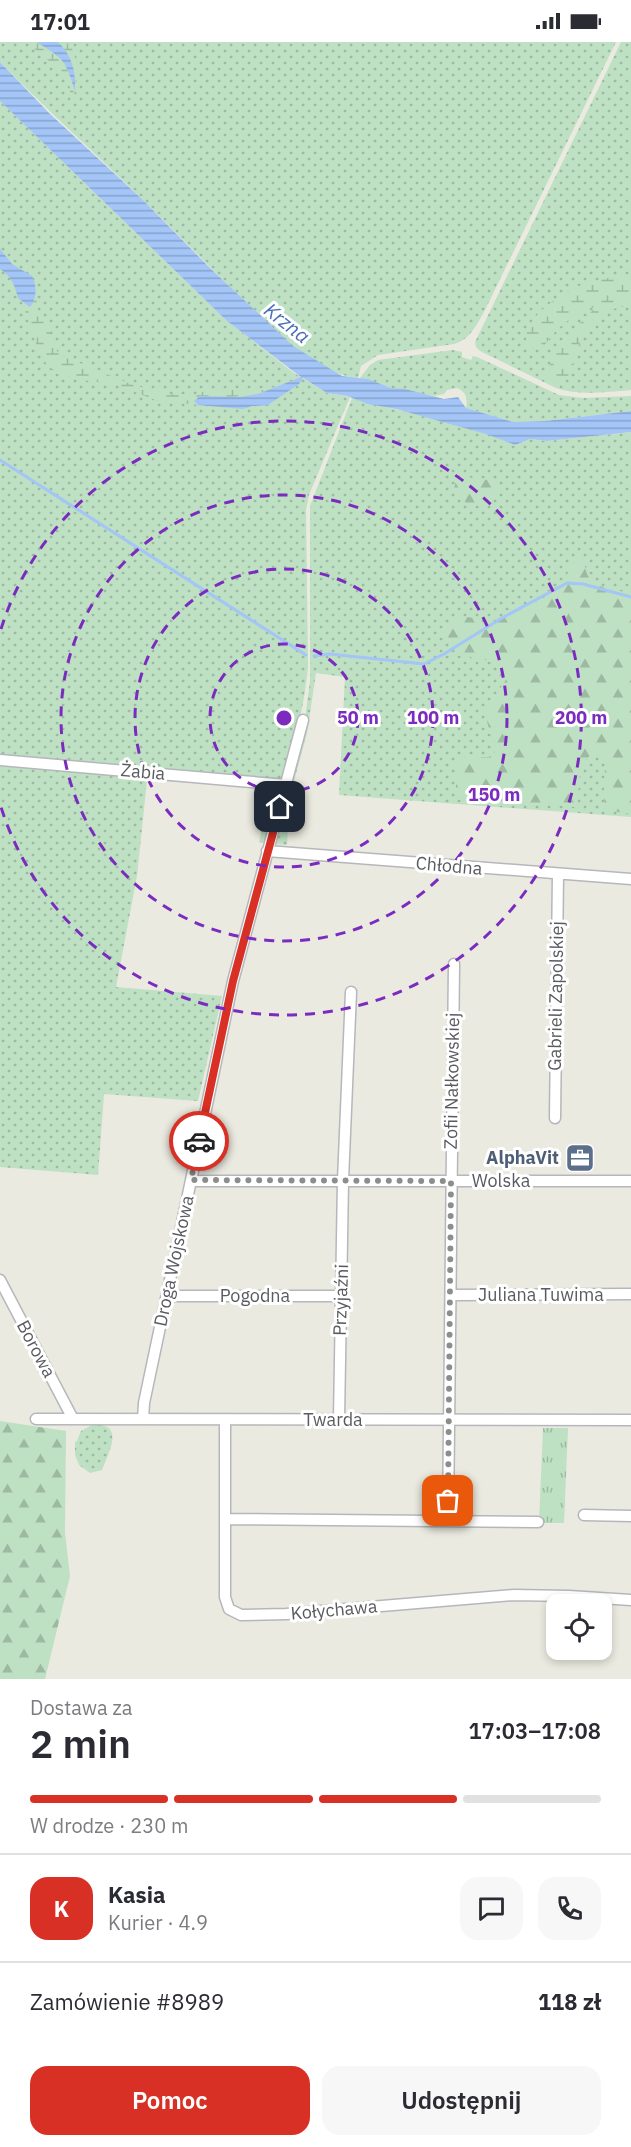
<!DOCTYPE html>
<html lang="pl">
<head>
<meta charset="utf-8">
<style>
	body { margin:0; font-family:"IBM Plex Sans",sans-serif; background:#f7f7f7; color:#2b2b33; height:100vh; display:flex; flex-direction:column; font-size:22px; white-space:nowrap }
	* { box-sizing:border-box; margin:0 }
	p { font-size:20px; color:#7c7c81 }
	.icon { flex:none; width:33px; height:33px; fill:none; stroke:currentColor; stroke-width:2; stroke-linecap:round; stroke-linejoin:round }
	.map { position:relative; height:1637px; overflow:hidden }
	.sheet { display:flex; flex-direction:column; background:#fff; flex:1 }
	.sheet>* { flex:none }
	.controls { position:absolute; left:546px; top:1552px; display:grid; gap:12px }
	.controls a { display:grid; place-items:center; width:66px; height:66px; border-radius:12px; background:#fff; box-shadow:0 3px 9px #0003; font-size:30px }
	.pin { position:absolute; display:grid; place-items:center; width:51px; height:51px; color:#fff; margin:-26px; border-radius:12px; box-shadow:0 3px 9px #0006 }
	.courier { position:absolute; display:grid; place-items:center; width:60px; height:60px; margin:-30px; border:4px solid #d93025; border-radius:50%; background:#fff; color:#222; box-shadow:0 2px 8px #0007 }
	.headline em { font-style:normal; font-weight:600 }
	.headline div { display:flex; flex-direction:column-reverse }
	.headline { display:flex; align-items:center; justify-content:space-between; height:102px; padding:0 30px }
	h1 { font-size:39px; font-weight:600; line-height:45px }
	.bar { display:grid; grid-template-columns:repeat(4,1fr); gap:9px 6px; align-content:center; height:72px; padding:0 30px }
	.bar i { height:8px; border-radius:4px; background:#e1e1e2 }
	.bar .current { background:#d93025 }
	.bar p { grid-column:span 4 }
	.line { display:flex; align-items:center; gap:15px; padding:0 30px; border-top:2px solid #e1e1e2 }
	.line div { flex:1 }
	.round { display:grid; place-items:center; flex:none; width:63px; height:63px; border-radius:18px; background:#f7f7f7 }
	.button { display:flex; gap:12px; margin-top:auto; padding:12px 30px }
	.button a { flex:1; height:69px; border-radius:18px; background:#d93025; color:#fff; font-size:24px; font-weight:600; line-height:69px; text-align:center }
	.button a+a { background:#f7f7f7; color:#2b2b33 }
	.status { display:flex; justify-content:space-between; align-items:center; height:42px; padding:0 30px; background:#fff; direction:ltr }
	.status svg { height:16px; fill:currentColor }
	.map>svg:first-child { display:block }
	.grass { fill:url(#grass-dots) }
	.forest { fill:url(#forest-firs) }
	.wetland { fill:url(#wetland-marsh) }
	.park { fill:url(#park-tufts) }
	.water { fill:url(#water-rules) }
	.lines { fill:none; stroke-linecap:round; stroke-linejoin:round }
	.stream { stroke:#a3c5f7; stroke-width:3 }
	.street-casing { stroke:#b6b7bc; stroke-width:13 }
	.street { stroke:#fff; stroke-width:10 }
	.done { stroke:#8c8d8d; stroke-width:6; stroke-dasharray:0 10.8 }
	.route { stroke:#d93025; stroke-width:8 }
	.ring { fill:none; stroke:#7b2cbf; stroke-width:3; stroke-dasharray:10 8 }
	.labels { text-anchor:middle; stroke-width:6; stroke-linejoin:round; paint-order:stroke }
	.street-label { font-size:18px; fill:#595b60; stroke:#fff }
	.service-label { font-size:18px; font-weight:bold; fill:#4e5e75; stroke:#fff; text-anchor:end }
	.water-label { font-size:20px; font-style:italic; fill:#496eb7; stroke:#fff }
	.centre { fill:#7b2cbf; stroke:#fff; stroke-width:3 }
	.ring-label { font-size:18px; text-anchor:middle; font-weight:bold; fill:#7b2cbf; stroke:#fff; stroke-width:6; stroke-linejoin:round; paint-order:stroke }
</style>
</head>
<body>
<div class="status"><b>17:01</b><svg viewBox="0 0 49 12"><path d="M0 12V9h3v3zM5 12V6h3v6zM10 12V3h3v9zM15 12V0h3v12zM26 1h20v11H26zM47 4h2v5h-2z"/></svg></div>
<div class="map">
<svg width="631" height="1637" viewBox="0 0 631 1637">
	<defs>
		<pattern id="grass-dots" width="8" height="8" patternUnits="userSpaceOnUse" patternTransform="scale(1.5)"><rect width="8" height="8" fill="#bee0c3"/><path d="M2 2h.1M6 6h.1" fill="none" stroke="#9db9a2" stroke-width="1.8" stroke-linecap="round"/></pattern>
		<pattern id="forest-firs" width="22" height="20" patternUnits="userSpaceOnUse" patternTransform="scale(1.5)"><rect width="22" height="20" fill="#bee0c3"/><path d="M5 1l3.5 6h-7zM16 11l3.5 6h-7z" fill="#9db9a2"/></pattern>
		<pattern id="wetland-marsh" width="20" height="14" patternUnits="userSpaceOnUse" patternTransform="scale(1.5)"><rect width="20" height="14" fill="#bee0c3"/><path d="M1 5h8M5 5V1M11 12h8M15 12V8" fill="none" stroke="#9db9a2"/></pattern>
		<pattern id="park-tufts" width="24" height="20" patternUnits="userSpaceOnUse" patternTransform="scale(1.5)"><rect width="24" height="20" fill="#bee0c3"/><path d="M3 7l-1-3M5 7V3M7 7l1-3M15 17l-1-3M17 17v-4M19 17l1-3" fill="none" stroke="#9db9a2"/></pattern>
		<pattern id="water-rules" width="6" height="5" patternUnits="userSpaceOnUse" patternTransform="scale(1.5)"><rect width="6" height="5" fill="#a3c5f7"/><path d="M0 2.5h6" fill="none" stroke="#88a3cb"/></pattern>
	</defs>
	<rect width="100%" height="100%" fill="#eaeae0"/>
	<!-- grass -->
	<path class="grass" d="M0,0h616l-131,268c-8,14 -15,30 -31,34l-76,11 -17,11 -3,12c-45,-5 -79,-45 -111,-75 -35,-33 -68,-68 -103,-102 -48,-47 -97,-91 -144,-139z
		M621,0h10v348c-25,2 -52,6 -75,-2l-76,-37 -4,-4 -1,-5z
		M0,59l227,220 67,52 33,20 23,4 -41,98 -3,15 2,157c-6,61 -25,117 -43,176l-6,-1 13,-54 -125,-8 -10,96 -21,111 106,9 -24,105 -94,-7 -6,81 -98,-8z
		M453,308l9,2v5l9,3 2,-4 4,1 82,38 24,3 48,-2v15l-86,10 -32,1 -47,-14c2,-10 0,-16 -9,-20l-10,2 -3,4 -10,2 -43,-8 -31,-10 10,-13 8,-5z
		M352,356c15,6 30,8 46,12 37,9 82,19 117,35l15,-6 17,2 84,-9v385l-292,-22 6,-118 -29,-4 -9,60 -17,63 -3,49 -12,-1 30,-125 5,-38v-175z
		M94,1382c31,1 15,27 8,46l-12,3 -11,-8 -4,-10v-13l2,-1 4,-10z"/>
	<!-- forest -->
	<path class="forest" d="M466,435l29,4 6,7c-12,23 -35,24 -47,1l2,-8z
		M581,512l4,5c-2,30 24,29 46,34v221l-24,-4c-6,-10 -1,-36 -2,-50l-7,-6h-6l-11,10 -4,40 -2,3 -115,-9 -4,-6v-34l33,-1 7,-6c-3,-17 -16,-33 -5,-50 5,-8 11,-14 16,-23l-13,-19 -4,-1 -11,5 -14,-10 -6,2 -4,-10 -8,-3 -6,-6 2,-8 17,-12 13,2 14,7c18,-7 63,-26 74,-41 7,-9 10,-19 16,-29z
		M0,1379l66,10 -1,102 5,43 -25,103h-45z"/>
	<!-- wetland -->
	<path class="wetland" d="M26,0h11l10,9 12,5 5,5 11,28c2,-18 -3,-34 -18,-47h12c12,24 9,37 3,62 -3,-7 -1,-14 -3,-20 -7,-15 -30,-31 -43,-42z
		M619,235l12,1v27c-31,5 -45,16 -54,47 -3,12 -5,20 -13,30h-10l-7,-7 6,-21 8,-12 36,-36c-22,6 -40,21 -53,40l-10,3 -7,-4c-7,-26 33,-51 54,-60 12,-5 25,-7 38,-8z
		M35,248l3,21 7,9 12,31 4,4 72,30 37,9 23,1 23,-7 16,2 45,-3c-27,11 -48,11 -77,9l-6,5 4,4 -40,-4 -44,-17 -33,-4 -26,-8 -11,-11 -5,-9 -17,-50 6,5 7,-7z"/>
	<!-- park -->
	<path class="park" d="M543,1386h25l-4,95h-25z"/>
	<!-- water -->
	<path class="water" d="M37,0h21c14,13 18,30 17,49 -10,-33 -11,-31 -38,-49z
		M0,20l49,51 95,88 64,65 85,80 49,30 26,3 23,9 14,1 39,10 14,-2 8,11 47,14 32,-1 86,-10v21l-84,9 -17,-2 -15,6 -29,-11 -90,-25 -28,-5 -21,-8 -20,-3 -24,-15 -4,6 -31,21 -16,1 -9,3 -45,-4 -4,-4 6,-5 40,1 18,-3 43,-17 -74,-56 -227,-220z
		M0,207l12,15 20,12c5,10 5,23 -2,31l-12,-9c-3,-13 -7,-22 -18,-29z"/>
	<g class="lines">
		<!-- stream -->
		<path class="stream" d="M0,418l306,195
			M314,614l16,-2 94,10 20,-10 58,-36 65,-35 16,1 48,13"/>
		<!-- street casing -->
		<g class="street-casing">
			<path id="street" d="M0,718l286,25
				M267,809l364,28
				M555,1076l3,-244
				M191,1139h440
				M0,1238l73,139
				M451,1253l180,-1
				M167,1254h175
				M36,1377l595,1
				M143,1377l1,-16 89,-422 70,-261
				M225,1378v177l4,12 12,6 45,-1 228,-19 55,1 62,4
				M339,1378l4,-240 8,-188
				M584,1473l47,1
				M225,1477l313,3
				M448,1479l6,-557"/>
		</g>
		<!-- street -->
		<use href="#street" class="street"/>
	</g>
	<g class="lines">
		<!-- done -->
		<path class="done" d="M199,1099l-8,39 260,1 -3,320"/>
		<!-- route -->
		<path class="route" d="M199,1099l34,-160 47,-174"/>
	</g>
	<!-- distance rings -->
	<g class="ring">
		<circle cx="284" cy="676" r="74"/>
		<circle cx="284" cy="676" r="149"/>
		<circle cx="284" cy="676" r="223"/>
		<path d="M1 587A297 297 0 1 1 1 765"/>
	</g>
	<!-- icons -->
	<defs>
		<g id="office-square" transform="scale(1.5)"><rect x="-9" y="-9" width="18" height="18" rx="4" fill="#5c6f8a" stroke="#fff"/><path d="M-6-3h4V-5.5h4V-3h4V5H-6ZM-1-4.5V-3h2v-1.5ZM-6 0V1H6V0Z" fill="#fff"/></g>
	</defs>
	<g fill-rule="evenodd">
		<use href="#office-square" x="580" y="1116"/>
	</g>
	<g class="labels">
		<!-- street labels -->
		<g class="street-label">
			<text transform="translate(143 730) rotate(5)" y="6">Żabia</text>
			<text transform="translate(449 824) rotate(5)" y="6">Chłodna</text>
			<text transform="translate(556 954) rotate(-89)" y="6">Gabrieli Zapolskiej</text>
			<text transform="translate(452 1039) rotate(-89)" y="6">Zofii Nałkowskiej</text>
			<text x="501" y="1145">Wolska</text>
			<text transform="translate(174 1219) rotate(-78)" y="6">Droga Wojskowa</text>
			<text x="541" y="1259">Juliana Tuwima</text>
			<text x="255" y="1260">Pogodna</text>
			<text transform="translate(341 1258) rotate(-88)" y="6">Przyjaźni</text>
			<text transform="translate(36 1307) rotate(62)" y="6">Borowa</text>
			<text x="333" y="1384">Twarda</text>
			<text transform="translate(334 1568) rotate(-5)" y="6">Kołychawa</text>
		</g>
		<!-- service labels -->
		<g class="service-label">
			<text x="559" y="1122">AlphaVit</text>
		</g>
		<!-- water labels -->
		<g class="water-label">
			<text transform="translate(287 281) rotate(38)" y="7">Krzna</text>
		</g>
	</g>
	<circle cx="284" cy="676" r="9" class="centre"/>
	<g class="ring-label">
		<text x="358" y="682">50 m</text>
		<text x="433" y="682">100 m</text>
		<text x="581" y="682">200 m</text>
		<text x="494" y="759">150 m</text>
	</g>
</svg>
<div class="controls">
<a><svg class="icon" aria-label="locate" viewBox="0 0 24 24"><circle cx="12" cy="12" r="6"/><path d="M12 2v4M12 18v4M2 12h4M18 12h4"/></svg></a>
</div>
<div class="pin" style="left:448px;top:1459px;background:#ea580c"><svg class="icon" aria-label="bag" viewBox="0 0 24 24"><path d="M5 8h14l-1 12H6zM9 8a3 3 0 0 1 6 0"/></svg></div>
<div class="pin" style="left:280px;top:765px;background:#1f2937"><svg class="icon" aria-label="home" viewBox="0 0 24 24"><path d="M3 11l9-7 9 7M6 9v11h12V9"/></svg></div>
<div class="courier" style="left:199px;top:1099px"><svg class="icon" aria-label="car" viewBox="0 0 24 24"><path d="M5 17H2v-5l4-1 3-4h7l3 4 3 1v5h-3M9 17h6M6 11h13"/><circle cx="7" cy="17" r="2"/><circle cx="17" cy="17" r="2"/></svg></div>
</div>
<section class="sheet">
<div class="headline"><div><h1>2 min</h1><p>Dostawa za</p></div><em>17:03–17:08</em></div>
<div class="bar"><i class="current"></i><i class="current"></i><i class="current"></i><i></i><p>W drodze · 230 m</p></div>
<div class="line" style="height:108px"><b class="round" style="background:#d93025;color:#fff">K</b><div><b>Kasia</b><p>Kurier · 4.9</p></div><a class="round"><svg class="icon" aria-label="chat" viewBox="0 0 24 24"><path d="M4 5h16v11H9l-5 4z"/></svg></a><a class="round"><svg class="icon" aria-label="phone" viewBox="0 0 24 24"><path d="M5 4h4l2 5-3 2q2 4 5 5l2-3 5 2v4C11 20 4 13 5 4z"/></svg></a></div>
<div class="line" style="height:78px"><div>Zamówienie #8989</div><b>118 zł</b></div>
<div class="button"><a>Pomoc</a><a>Udostępnij</a></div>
</section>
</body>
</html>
